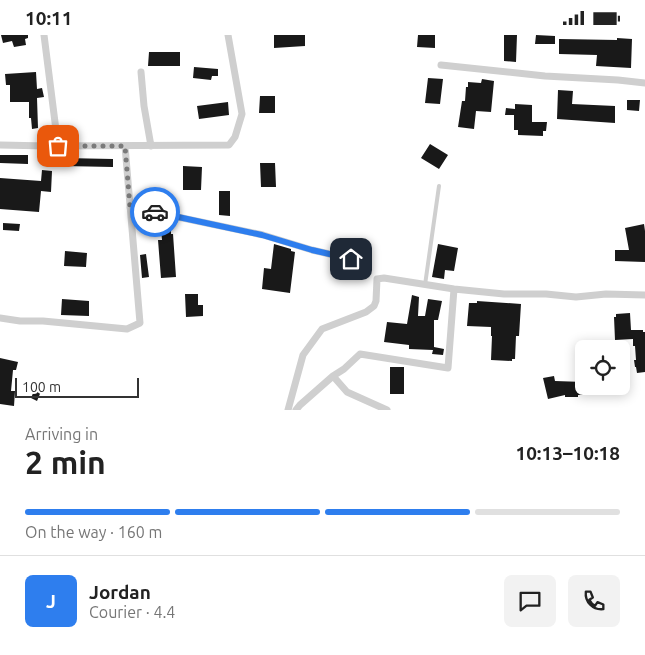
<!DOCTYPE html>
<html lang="en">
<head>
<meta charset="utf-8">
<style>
	body { margin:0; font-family:Ubuntu,sans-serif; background:#f2f2f2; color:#222; height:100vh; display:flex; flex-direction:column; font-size:19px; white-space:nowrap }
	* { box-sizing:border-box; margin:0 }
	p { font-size:16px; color:#767676 }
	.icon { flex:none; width:28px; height:28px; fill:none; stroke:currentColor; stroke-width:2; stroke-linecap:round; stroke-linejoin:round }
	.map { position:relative; height:375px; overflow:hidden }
	.drawer { display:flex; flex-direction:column; background:#fff; flex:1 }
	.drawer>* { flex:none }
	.controls { position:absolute; left:575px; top:305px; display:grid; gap:10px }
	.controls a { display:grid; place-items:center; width:55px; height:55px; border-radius:8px; background:#fff; box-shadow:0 2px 12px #0003; font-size:25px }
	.scale { position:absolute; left:15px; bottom:12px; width:124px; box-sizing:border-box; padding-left:5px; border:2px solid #323232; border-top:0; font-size:14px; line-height:18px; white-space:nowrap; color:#323232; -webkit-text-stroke:4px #fff; paint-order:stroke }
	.pin { position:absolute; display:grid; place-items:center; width:42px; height:42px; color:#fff; margin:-21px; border-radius:10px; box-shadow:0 2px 8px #0006 }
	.courier { position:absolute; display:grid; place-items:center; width:50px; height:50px; margin:-25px; border:4px solid #2e7eee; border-radius:50%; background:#fff; color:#222; box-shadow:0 1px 6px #0007 }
	.head em { font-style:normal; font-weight:700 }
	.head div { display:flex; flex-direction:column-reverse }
	.head { display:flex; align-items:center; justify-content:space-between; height:85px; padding:0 25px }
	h1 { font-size:32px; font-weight:700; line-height:38px }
	.bar { display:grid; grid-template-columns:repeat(4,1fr); gap:8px 5px; align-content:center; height:60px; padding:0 25px }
	.bar i { height:6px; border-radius:4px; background:#e0e0e0 }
	.bar .on { background:#2e7eee }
	.bar p { grid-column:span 4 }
	.line { display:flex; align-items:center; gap:12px; padding:0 25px; border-top:1px solid #e0e0e0 }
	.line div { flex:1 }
	.round { display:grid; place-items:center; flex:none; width:52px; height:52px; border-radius:8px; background:#f2f2f2 }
	.status { display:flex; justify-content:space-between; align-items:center; height:35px; padding:0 25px; background:#fff; direction:ltr }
	.status svg { height:14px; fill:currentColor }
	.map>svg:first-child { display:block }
	.building { fill:#191919 }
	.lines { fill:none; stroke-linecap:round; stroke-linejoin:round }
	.service { stroke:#cfcfcf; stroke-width:4 }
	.minor { stroke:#cfcfcf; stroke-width:7 }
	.done { stroke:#7a7a7a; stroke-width:5; stroke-dasharray:0 9 }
	.route { stroke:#2e7eee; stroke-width:6 }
</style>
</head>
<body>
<div class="status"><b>10:11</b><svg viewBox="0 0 49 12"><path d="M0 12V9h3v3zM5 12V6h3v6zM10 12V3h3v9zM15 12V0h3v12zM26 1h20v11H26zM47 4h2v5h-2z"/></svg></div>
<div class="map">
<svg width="645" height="375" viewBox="0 0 645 375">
	<rect width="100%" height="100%" fill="#fff"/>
	<!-- building -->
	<path class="building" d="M1,0h27v3l-3,1 1,6 -12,2 -2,-6 -9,2z
		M274,0h31v11l-31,2z
		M418,0h17v13l-18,-1z
		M504,0h13l-1,27 -12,-1z
		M536,0l19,1v8h-20z
		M617,3l15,1 -1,29 -35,-2 1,-11 -38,-1v-15l58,1z
		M149,17h31v14h-32z
		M194,32l24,2v7h-6l-1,4 -18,-2z
		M36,37l1,17 5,-1 2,9 -7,1 1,30 -6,1 -1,-11h-2v-16h-19v-17h-4l-1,-11z
		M428,43l15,1 -3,25 -15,-1z
		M482,44l12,2 -3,31 -15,-1 -2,18 -16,-2 4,-26h3l1,-14h2v-5l13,1z
		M558,55l15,1 -1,13 43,2v17l-58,-4z
		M260,61h15v17h-16z
		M627,65h13l-1,11 -12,-1z
		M228,67l1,13 -30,4 -2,-13z
		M515,69l17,1v17h15l-1,9h-3v5l-25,-1v-5h-4v-15h-9l1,-7 9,1z
		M430,109l18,11 -9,14 -18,-11z
		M0,120h28v9l-28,-1z
		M64,123l49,1v8l-49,-1z
		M260,128h15l1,24h-15z
		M183,131l19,1 -1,23h-18z
		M42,135l10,1 -1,21 -10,-1 -2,21 -39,-3v-31l41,3z
		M219,156h11v25l-11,-1z
		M3,188l17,1 -1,7 -16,-1z
		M644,189l1,7v31l-30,-1v-11h14l-4,-22z
		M171,193v6h2l3,43 -15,1 -3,-38h4l-1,-11z
		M274,209l17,5v2l4,1 -5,41 -28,-4 2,-21 7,1z
		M438,209l20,4 -4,23 -9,-1 -1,9 -12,-2z
		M65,216l22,2 -1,14 -22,-1z
		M146,219l3,23 -7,1 -2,-23z
		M185,259h13v11h5v11l-17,1z
		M412,260l7,2 -1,19h7l3,-17 14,2 -4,19h-4v27l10,2 -1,6 -11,-1 1,-4 -24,-1v-4l-25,-3 3,-20 20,2z
		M62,264l27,2v15l-28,-1z
		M477,266l44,3 -2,32h-3l-1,23h-3v2l-21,-1 1,-24h-1v-9l-24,-1 2,-23h8z
		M630,278l1,17h12v2h2v40l-8,1 -1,-6h-1l-1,-7h2l-1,-14h-2v-7l-18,1 -1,-23h2v-3z
		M0,323l18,4 -2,8h-3l-2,21h4l-1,15 -14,-2z
		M390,332h14v27h-14z
		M554,341l1,5 29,1 1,13h-7v2h-13v-2l-17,4 -5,-21z
		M36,351l6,3 -5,12 -6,-3z"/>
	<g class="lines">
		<!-- service -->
		<path class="service" d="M425,250l14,-99"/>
		<!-- minor -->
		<path class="minor" d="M44,0l14,111
			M441,30l104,11 73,4 27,3
			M141,37l3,34 7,40
			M0,110l48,1 181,-1 6,-8 7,-23 -14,-79
			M130,172l133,28 49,15 39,9
			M0,283l20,3h23l84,8 13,-6 -15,-177
			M333,341l14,16 40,18
			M288,375l15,-55 19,-26 44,-17 8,-6 2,-5 1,-22 7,-1 70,11 50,5h42l30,3 30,-3 39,1
			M296,375l4,-5 33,-29 11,-7 16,-15 88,14 6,-79"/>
	</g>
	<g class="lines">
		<!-- done -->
		<path class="done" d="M58,111h67l5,61 25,5"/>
		<!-- route -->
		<path class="route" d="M155,177l107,23 50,15 39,9"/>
	</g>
</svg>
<div class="controls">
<a><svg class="icon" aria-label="locate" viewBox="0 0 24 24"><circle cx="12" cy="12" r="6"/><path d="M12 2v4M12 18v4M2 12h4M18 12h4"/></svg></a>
</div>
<div class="scale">100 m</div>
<div class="pin" style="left:58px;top:111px;background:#ea580c"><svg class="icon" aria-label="bag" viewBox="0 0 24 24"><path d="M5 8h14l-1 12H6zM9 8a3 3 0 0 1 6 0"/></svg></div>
<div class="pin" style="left:351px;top:224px;background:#1f2937"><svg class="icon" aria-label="home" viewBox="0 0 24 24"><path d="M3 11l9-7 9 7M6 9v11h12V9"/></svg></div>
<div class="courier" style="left:155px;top:177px"><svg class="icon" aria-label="car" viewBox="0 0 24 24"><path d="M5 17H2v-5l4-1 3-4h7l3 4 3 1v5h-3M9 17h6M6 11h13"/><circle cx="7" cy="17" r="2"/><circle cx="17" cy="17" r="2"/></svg></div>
</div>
<section class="drawer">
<div class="head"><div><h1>2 min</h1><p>Arriving in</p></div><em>10:13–10:18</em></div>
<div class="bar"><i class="on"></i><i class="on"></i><i class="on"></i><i></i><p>On the way · 160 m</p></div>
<div class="line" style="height:90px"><b class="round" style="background:#2e7eee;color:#fff">J</b><div><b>Jordan</b><p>Courier · 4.4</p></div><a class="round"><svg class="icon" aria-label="chat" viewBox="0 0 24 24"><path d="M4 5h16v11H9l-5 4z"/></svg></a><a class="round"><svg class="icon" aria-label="phone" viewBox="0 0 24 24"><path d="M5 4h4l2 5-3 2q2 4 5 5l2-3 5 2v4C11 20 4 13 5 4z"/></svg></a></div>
</section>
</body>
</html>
